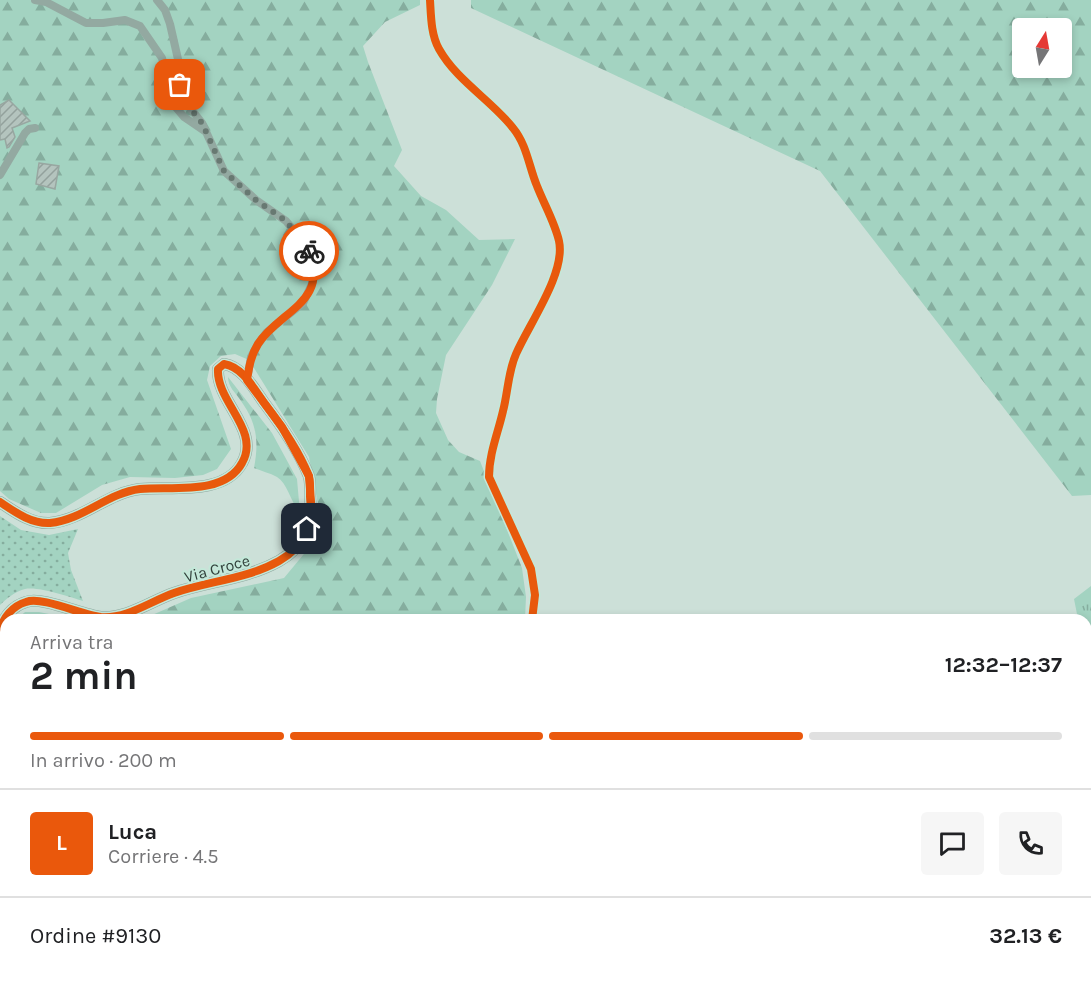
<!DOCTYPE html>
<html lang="it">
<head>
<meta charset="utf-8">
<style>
	body { margin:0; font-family:Karla,sans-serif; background:#f6f6f6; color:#202124; height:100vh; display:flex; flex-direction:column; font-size:22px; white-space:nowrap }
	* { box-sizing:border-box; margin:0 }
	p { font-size:20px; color:#757577 }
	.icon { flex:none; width:33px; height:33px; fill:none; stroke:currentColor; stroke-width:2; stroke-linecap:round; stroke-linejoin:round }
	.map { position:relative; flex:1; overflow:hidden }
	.side { position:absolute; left:0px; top:614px; width:1092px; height:374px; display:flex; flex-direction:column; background:#fff; border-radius:18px 18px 0 0; box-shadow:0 3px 9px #0003 }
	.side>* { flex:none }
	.needle { width:39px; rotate:11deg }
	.fabs { position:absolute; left:1012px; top:18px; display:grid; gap:12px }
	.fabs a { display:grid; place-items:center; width:60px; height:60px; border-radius:6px; background:#fff; box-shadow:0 3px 9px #0003; font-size:30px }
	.pin { position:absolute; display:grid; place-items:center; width:51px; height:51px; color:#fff; margin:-26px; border-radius:12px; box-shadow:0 3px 9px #0006 }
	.courier { position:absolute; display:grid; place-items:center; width:60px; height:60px; margin:-30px; border:4px solid #ea580c; border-radius:50%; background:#fff; color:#222; box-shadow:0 2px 8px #0007 }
	.summary em { font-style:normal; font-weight:700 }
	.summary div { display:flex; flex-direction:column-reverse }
	.summary { display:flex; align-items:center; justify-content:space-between; height:102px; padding:0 30px }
	h1 { font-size:39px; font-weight:700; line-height:45px }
	.bar { display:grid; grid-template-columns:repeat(4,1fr); gap:9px 6px; align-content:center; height:72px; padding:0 30px }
	.bar i { height:8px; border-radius:4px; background:#e0e0e0 }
	.bar .current { background:#ea580c }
	.bar p { grid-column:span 4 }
	.line { display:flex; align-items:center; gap:15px; padding:0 30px; border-top:2px solid #e0e0e0 }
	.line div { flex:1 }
	.round { display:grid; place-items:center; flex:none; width:63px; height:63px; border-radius:6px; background:#f6f6f6 }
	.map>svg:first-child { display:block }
	.grass { fill:url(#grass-dots) }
	.forest { fill:url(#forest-firs); fill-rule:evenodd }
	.park { fill:url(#park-tufts) }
	.building { fill:url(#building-hatch); stroke:#98a7a1; stroke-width:1.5 }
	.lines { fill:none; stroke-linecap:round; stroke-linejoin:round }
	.street { stroke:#93a9a1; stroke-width:8 }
	.secondary { stroke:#90a79f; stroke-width:12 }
	.cycleway-casing { stroke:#c4e8d9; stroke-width:11 }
	.cycleway { stroke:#e8590c; stroke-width:8 }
	.done { stroke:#687972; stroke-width:6; stroke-dasharray:0 10.8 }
	.route { stroke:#ea580c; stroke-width:8 }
	.labels { text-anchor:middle; stroke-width:4.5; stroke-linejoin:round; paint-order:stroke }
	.street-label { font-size:16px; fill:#32413b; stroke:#c4e8d9 }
</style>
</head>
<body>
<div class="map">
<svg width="1091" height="986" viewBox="0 0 1091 986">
	<defs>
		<pattern id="grass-dots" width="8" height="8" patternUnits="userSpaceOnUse" patternTransform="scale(1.5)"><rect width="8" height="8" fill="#a3d3c1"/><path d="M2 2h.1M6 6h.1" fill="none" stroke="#85ad9e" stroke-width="1.8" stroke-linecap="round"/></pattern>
		<pattern id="forest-firs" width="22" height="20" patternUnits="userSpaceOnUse" patternTransform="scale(1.5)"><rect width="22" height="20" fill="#a3d3c1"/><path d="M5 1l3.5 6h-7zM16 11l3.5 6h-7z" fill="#85ad9e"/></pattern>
		<pattern id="park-tufts" width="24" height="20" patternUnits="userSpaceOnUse" patternTransform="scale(1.5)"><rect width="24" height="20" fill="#a3d3c1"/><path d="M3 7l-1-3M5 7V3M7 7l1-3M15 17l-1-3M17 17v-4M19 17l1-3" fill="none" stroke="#85ad9e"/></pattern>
		<pattern id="building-hatch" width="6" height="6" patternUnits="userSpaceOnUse" patternTransform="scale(1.5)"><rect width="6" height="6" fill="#b4c4be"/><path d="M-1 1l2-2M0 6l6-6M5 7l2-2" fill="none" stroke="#93a19c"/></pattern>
	</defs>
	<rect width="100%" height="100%" fill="#cce0d8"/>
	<!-- grass -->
	<path class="grass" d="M0,516l21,14 28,5 29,-6 -10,24 3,17 12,31c-13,-4 -45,-15 -58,-12 -9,2 -19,10 -25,16z
		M0,659l6,8v230l-6,1z
		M146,981h269l-3,5h-263z"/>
	<!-- forest -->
	<path class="forest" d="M0,0h420v5l-35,17 -22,24 5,16 34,88 -8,16 27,30 25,14 33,30 36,-1 -23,46 -46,70 -9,44 -1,14 12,27 11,12 21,9 42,107 4,29 -1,22h-382l48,-21 93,-20 29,-35 7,-28 -11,-58 -60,-97 -14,-6 -14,2 -11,10 -3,14 24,69 -14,20 -14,6 -28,3 -45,-1 -28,8 -46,28h-15l-32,-14 -9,-8z
		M471,0h620v495l-19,1 -252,-325 -349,-163zM1062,28v40h-39v-40z
		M228,377l44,56 25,46 3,34c-9,-10 -12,-29 -23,-36 -7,-4 -16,-6 -23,-9 5,-26 3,-45 -13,-67 -6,-9 -13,-14 -13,-24z
		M25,612h14l35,7h-57z
		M6,897v84h140l3,5h-149v-88z
		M447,981h77l2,5h-78z"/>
	<!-- park -->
	<path class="park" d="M1091,586v95l-5,-26v-35l-8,-1 -4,-20z
		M1091,907v79h-71l4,-5h62v-68z"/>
	<!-- building -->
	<path class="building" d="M9,100l21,21 -18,7 3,9 -6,10 -2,1 -2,-9 -5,1v-35z
		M39,163l20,3 -4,23 -19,-5z"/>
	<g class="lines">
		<!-- street -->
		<path class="street" d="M35,0l11,2 40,21h17l22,-3 15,6 22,32 11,46 11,13 22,15
			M157,0l8,10 5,14 10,44v17l3,14 19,24 22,48 32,29 30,21 23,28 5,13 -2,22 -9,19 -36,29 -9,12 -7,13 -4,23
			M430,0c1,16 1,35 9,49 18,32 52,51 74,79 14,17 16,39 24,58 7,18 18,37 22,55 7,32 -30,83 -43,113 -8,18 -8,38 -13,57 -5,22 -14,43 -14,66l42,92 4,26 -3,25
			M0,175l25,-42 4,-4 6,-1
			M574,981l3,5
			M773,981l3,5"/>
		<!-- secondary -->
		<path class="secondary" d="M0,502c15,10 31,22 50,21 33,-3 57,-30 90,-34 31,-3 84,7 102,-26 19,-33 -26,-61 -24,-94l6,-5c19,3 30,25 41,40 16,21 33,45 43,70 3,6 2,15 2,22 3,30 -5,50 -31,65 -32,18 -70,20 -105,32 -23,8 -47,26 -73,24 -19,-2 -59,-21 -75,-15 -14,4 -23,16 -26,29
			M0,635l6,10
			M539,981l1,5
			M739,981l2,5
			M434,986l2,-5"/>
		<!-- cycleway casing -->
		<g class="cycleway-casing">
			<path id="cycleway" d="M430,0c1,16 1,35 9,49 18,32 52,51 74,79 14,17 16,39 24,58 7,18 18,37 22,55 7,32 -30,83 -43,113 -8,18 -8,38 -13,57 -5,22 -14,43 -14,66l42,92 4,26 -3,25
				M0,502c15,10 31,22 50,21 33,-3 57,-30 90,-34 31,-3 84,7 102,-26 19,-33 -26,-61 -24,-94l6,-5c19,3 30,25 41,40 16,21 33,45 43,70 3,6 2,15 2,22 3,30 -5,50 -31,65 -32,18 -70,20 -105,32 -23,8 -47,26 -73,24 -19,-2 -59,-21 -75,-15 -14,4 -23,16 -26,29"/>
		</g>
		<!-- cycleway -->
		<use href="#cycleway" class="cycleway"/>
	</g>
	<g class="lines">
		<!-- done -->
		<path class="done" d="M180,85l3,14 19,24 22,48 32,29 30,21 23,30"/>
		<!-- route -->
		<path class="route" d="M307,529l5,-14 -3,-39 -27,-49 -35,-47c2,-13 4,-25 11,-36 21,-33 72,-42 51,-93"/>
	</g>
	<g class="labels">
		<!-- street labels -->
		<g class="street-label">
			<text transform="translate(217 568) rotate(-15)" y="6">Via Croce</text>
		</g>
	</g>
</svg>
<div class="fabs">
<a><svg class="needle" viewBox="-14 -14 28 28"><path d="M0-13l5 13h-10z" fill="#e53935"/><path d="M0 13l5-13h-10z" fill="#757577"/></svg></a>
</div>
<div class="pin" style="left:180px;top:85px;background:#ea580c"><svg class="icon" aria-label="bag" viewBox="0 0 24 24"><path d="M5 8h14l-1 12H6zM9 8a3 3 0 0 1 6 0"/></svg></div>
<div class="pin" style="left:307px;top:529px;background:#1f2937"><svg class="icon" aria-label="home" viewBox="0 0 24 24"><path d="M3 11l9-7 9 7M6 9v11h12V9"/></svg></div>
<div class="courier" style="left:309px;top:251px"><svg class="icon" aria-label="bike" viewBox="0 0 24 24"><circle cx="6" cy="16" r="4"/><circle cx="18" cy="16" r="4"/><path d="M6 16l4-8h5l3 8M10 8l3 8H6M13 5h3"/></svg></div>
<section class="side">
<div class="summary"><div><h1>2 min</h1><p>Arriva tra</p></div><em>12:32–12:37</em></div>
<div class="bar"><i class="current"></i><i class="current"></i><i class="current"></i><i></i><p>In arrivo · 200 m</p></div>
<div class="line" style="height:108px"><b class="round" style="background:#ea580c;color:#fff">L</b><div><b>Luca</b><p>Corriere · 4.5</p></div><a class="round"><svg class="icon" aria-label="chat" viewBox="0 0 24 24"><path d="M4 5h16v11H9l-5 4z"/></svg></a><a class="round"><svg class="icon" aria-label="phone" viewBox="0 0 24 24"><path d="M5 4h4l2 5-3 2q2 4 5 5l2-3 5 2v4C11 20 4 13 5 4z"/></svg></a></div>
<div class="line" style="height:78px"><div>Ordine #9130</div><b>32.13 €</b></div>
</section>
</div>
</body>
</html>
